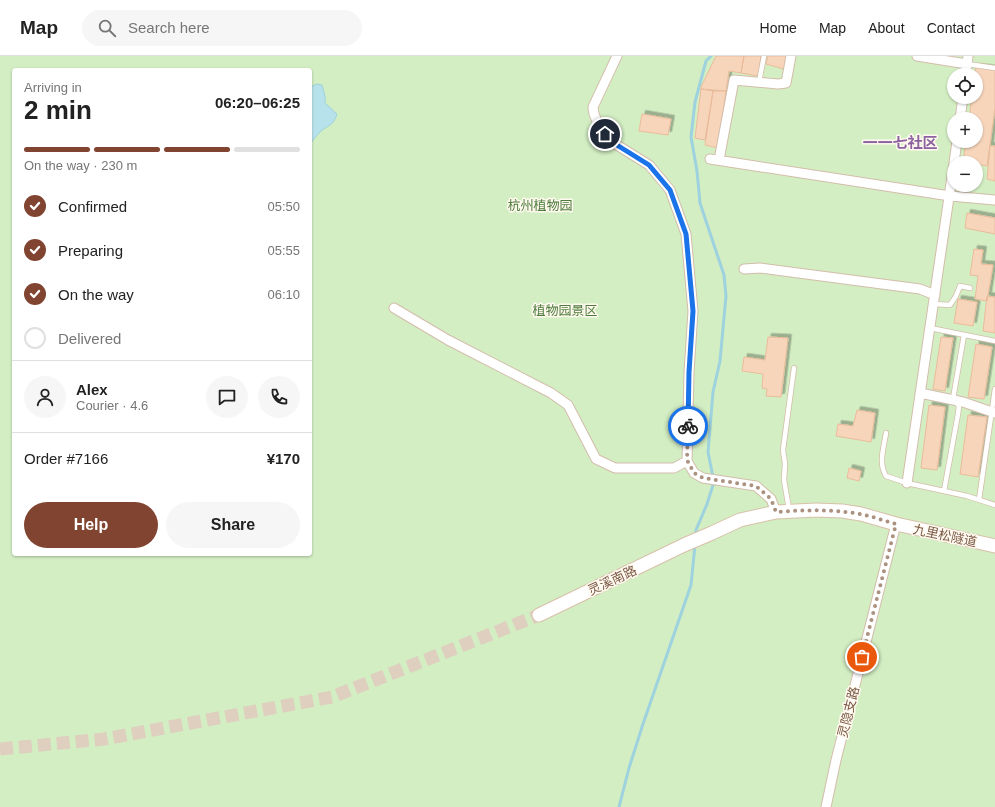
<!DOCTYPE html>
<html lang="en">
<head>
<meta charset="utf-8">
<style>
	body { margin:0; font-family:Arial,"Noto Sans SC",sans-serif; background:#f6f6f6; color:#222; height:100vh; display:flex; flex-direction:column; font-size:15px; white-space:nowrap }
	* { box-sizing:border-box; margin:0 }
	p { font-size:13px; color:#767676 }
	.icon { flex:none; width:22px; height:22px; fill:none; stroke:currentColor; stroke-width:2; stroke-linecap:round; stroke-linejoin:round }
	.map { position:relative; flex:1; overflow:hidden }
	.drawer { position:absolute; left:12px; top:12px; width:300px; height:488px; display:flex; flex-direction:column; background:#fff; border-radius:4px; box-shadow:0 1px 3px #0004 }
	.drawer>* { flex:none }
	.tools { position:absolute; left:947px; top:12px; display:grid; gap:8px }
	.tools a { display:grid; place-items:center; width:36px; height:36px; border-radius:50%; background:#fff; box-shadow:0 1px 3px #0004; font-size:20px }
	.pin { position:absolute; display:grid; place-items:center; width:34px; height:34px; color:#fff; margin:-17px; border:2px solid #fff; border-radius:50%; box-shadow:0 1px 4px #0007 }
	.courier { position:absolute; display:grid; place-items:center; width:40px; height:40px; margin:-20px; border:3px solid #1a73e8; border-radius:50%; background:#fff; color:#222; box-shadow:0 1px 5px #0007 }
	.summary em { font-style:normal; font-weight:700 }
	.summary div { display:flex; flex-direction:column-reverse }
	.summary { display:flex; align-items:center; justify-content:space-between; height:68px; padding:0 12px }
	h1 { font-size:26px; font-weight:700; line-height:30px }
	.bar { display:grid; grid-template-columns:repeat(4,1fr); gap:6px 4px; align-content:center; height:48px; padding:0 12px }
	.bar i { height:5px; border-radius:3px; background:#e0e0e0 }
	.bar .selected { background:#804430 }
	.bar p { grid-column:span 4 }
	.line { display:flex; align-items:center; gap:10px; padding:0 12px; border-top:1px solid #e0e0e0 }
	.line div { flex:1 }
	.round { display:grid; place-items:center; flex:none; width:42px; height:42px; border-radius:21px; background:#f6f6f6 }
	ol { padding:0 12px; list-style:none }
	li { display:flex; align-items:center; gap:12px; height:44px }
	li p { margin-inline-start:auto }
	li .icon { padding:4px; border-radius:50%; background:#804430; color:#fff; stroke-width:4 }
	li:last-child { color:#767676 }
	li i { width:22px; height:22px; border:2px solid #e0e0e0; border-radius:50% }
	.action { display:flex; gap:8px; margin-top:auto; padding:8px 12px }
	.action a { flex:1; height:46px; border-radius:24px; background:#804430; color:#fff; font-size:16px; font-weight:700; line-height:46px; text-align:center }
	.action a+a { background:#f6f6f6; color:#222 }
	header { display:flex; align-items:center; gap:24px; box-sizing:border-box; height:56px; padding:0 20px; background:#fff; border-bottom:1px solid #e0e0e0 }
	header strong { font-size:19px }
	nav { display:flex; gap:22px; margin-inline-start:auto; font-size:14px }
	.search { width:280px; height:36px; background:#f6f6f6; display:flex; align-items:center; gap:10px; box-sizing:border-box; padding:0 14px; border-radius:22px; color:#767676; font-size:15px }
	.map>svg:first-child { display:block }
	.green { fill:#d3eec3; fill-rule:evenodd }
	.water { fill:#b8e2eb; stroke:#9dd2de }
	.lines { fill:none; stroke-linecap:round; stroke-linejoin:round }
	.stream { stroke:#9dd2de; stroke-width:3 }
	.building { fill:#f7d5bb; stroke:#ebbb9a; filter:url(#shadow) }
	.secondary-tunnel { stroke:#decfbf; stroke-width:13; stroke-dasharray:13 6; stroke-linecap:butt }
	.lane-casing { stroke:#d3bdab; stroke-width:6 }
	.street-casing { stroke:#d3bdab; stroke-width:11 }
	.secondary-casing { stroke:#d8c0aa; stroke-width:15 }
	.lane { stroke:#fff; stroke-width:4.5 }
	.street { stroke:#fff; stroke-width:9 }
	.secondary { stroke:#fff; stroke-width:13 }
	.done { stroke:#aa9180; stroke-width:4; stroke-dasharray:0 7.2 }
	.route { stroke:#1a73e8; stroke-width:5 }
	.labels { text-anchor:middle; stroke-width:3; stroke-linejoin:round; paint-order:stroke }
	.park-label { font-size:13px; fill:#4d7c3c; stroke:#fff9ef }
	.street-label { font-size:13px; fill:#7c5b48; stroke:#fff9ef }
	.quarter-label { font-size:15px; font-weight:bold; fill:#8c639f; stroke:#fff9ef }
</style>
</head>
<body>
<header>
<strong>Map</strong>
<div class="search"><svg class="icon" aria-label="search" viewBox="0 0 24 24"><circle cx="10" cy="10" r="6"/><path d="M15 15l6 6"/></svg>Search here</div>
<nav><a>Home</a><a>Map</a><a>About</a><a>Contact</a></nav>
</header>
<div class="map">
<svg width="995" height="751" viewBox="0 0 995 751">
	<defs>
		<filter id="shadow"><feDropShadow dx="3.5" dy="-3.5" stdDeviation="0" flood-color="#0004"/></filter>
	</defs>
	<rect width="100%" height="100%" fill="#fef6e7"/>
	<!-- green -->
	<path class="green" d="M0,0h995v751h-995zM14,14h296v484h-296zM954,19h22v22h-22zM954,63h22v22h-22zM954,107h22v22h-22z"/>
	<!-- water -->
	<path class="water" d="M317,28l5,1 3,11v7l12,11c-4,12 -7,10 -16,17 -4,4 -8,9 -11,13v-57z"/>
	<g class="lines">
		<!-- stream -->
		<path class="stream" d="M696,479v-5l11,-26 7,-22 -6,-30 5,-60 7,-31 6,-65 -2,-21 -24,-72 -3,-32 -6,-34 4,-35 11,-41 5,-5
			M619,751l10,-39 14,-44 48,-139 4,-40"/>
	</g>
	<!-- building -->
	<path class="building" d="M716,0h28l-3,17 -12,-2 -3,20 -25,-2v-2z
		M744,0h17l-3,20 -17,-3z
		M768,0h19l-3,13 -18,-5z
		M976,11l19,2v39l-8,58 -11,-2v-1l-13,-1 3,-21h10v-22h-7l3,-22h4v-22h-1z
		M701,33l12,2 -8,49 -10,-2z
		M713,35h13l-8,57 -13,-3z
		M642,58l29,5 -3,16 -29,-4z
		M990,90h5v35l-8,-2z
		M967,157l28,5v16l-30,-6z
		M974,193l9,1 -2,14 12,1 -6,36 -12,-2 3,-23 -8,-1z
		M987,240l8,1v36l-12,-2z
		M958,243l19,3 -4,24 -19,-3z
		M768,281l20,1 -7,59 -15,-1 1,-7 -5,-1 1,-14 -21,-3 2,-14 21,3z
		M941,281l12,1 -8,53 -12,-2z
		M976,288l16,3 -8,52 -16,-2z
		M929,349l16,2 -8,63 -16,-2z
		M857,354l18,3 -4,29 -35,-6 2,-12 15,2z
		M968,359l19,2 -9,60 -18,-3z
		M849,412l12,3 -2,10 -12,-3z"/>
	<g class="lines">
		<!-- secondary-tunnel -->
		<path class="secondary-tunnel" d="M0,693l104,-10 228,-42 207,-82"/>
		<!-- lane casing -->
		<g class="lane-casing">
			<path id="lane" d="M967,8l28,4
				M759,26l5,-26
				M934,248l16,1 6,-9 4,-10 10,2
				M930,272l65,13
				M886,377c-2,14 -8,30 0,43l21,7 60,13 28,9
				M944,435l14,-77 1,-8 -6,-7 11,-64
				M979,444l16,-111
				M789,453l-5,-29 1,-16 -2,-14 11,-82"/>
		</g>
		<!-- street casing -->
		<g class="street-casing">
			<path id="street" d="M617,0l-24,51 1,7 5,12 13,16 37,23 21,25 16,44 7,77 -4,61 -2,89 7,12 9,5 53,8 15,13 5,13
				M917,0l50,8
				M966,19l2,-19
				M960,63l3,-22
				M710,103l240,37 45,4
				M719,104l15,-80 44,4 8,-1 5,-27
				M954,107l3,-22
				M744,213l16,-1 160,21 15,6
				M394,252l54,32 103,53 17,12 28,54 19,9h59l13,-7
				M920,337l43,9 32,11
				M907,427l47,-320
				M826,751l10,-47 60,-236"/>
		</g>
		<!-- secondary casing -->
		<g class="secondary-casing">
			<path id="secondary" d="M539,559l145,-70 28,-12 28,-13 36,-8 40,-2 26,1 19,3 35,10 99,22"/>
		</g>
		<!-- lane -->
		<use href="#lane" class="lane"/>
		<!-- street -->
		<use href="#street" class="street"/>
		<!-- secondary -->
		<use href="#secondary" class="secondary"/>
	</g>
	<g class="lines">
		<!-- done -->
		<path class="done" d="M688,370l-1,34 7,13 9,5 53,8 15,13 5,13c28,-2 56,-3 84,2 12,2 24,7 36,10l-34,133"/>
		<!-- route -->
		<path class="route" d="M605,78l7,8 37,23 21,25 16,44 7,77 -4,61 -1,54"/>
	</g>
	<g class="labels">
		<!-- park labels -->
		<g class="park-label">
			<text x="540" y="154">杭州植物园</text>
			<text x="565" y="259">植物园景区</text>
		</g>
		<!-- street labels -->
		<g class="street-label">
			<text transform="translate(945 479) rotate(12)" y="5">九里松隧道</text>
			<text transform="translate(612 524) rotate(-25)" y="5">灵溪南路</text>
			<text transform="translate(848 656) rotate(-76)" y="5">灵隐支路</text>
		</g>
		<!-- quarter labels -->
		<g class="quarter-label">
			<text x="900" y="92">一一七社区</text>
		</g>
	</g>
</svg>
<div class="tools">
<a><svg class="icon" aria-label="locate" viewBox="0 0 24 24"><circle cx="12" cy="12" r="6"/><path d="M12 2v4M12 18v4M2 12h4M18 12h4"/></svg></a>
<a>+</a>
<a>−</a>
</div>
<div class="pin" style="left:862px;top:601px;background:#ea580c"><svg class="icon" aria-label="bag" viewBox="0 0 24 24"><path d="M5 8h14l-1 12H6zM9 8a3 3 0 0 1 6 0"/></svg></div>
<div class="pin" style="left:605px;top:78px;background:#1f2937"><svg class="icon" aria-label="home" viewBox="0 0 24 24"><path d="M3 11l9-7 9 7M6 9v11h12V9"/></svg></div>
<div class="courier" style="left:688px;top:370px"><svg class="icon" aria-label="bike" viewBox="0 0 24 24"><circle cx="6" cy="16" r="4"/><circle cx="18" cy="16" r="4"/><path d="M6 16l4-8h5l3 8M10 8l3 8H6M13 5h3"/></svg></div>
<section class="drawer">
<div class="summary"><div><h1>2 min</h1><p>Arriving in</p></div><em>06:20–06:25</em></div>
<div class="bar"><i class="selected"></i><i class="selected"></i><i class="selected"></i><i></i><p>On the way · 230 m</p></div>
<ol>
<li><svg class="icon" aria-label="check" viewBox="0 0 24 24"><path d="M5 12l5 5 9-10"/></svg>Confirmed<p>05:50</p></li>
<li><svg class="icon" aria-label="check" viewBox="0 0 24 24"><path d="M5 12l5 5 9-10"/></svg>Preparing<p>05:55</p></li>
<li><svg class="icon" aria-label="check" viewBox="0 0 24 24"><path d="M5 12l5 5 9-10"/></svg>On the way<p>06:10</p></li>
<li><i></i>Delivered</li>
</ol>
<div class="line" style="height:72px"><a class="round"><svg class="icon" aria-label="person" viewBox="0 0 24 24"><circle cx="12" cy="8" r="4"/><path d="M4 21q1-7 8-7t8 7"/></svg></a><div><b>Alex</b><p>Courier · 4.6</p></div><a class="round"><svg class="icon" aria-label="chat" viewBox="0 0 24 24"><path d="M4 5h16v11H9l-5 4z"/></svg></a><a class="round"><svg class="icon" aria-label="phone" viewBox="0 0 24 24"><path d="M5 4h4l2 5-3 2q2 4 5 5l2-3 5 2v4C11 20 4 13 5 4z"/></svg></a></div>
<div class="line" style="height:52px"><div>Order #7166</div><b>¥170</b></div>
<div class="action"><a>Help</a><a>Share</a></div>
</section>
</div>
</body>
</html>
